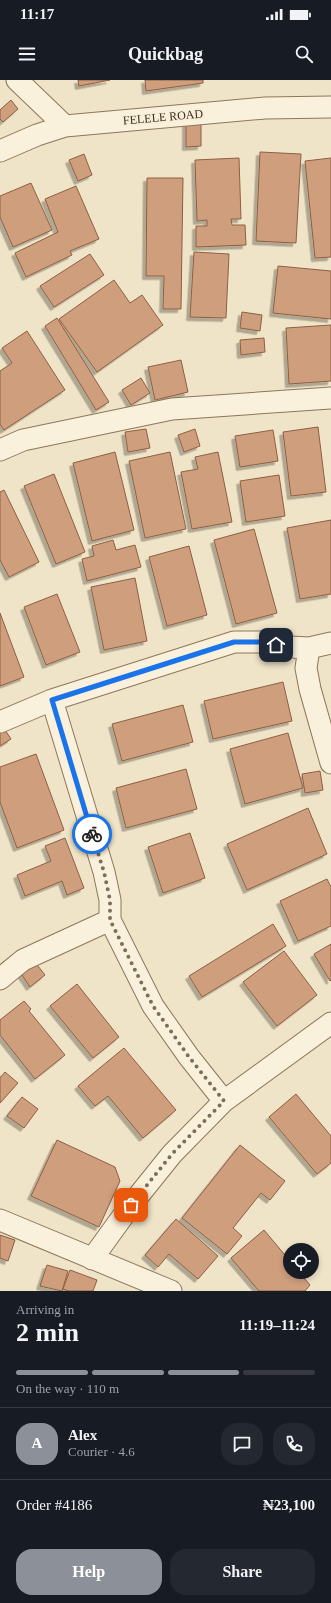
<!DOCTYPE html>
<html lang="en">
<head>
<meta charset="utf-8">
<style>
	body { margin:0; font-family:Georgia,serif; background:#242831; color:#f1f3f6; height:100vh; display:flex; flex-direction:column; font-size:15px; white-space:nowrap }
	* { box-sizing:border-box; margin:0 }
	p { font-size:13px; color:#9ea1a6 }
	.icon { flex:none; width:22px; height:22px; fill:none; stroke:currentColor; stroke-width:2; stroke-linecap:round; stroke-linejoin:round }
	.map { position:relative; height:1211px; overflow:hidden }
	.drawer { display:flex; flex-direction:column; background:#171b24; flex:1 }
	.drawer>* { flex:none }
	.tools { position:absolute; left:283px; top:1163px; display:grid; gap:8px }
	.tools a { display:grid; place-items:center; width:36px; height:36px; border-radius:50%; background:#171b24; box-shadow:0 2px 6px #0003; font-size:20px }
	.pin { position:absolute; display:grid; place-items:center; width:34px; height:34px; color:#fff; margin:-17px; border-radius:8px; box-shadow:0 2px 6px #0006 }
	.courier { position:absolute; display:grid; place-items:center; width:40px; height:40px; margin:-20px; border:3px solid #1a73e8; border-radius:50%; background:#fff; color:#222; box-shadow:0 1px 5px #0007 }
	.overview em { font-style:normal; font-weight:700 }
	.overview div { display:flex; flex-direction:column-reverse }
	.overview { display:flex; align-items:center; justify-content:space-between; height:68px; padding:0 16px }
	h1 { font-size:26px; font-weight:700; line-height:30px }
	.bar { display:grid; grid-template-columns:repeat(4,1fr); gap:6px 4px; align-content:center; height:48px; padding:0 16px }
	.bar i { height:5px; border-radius:3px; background:#363941 }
	.bar .current { background:#8c9099 }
	.bar p { grid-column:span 4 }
	.line { display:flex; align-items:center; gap:10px; padding:0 16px; border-top:1px solid #363941 }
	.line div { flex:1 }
	.round { display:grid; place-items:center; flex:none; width:42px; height:42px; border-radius:16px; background:#242831 }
	.button { display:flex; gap:8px; margin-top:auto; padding:8px 16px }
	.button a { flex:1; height:46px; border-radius:16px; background:#8c9099; color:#fff; font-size:16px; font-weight:700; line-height:46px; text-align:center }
	.button a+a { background:#242831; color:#f1f3f6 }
	.status { display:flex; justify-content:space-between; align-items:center; height:28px; padding:0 20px; background:#171b24; direction:ltr }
	.status svg { height:11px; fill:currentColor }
	header { display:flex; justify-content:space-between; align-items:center; height:52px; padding:0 16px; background:#171b24; font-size:18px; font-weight:700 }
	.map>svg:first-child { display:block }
	.building { fill:#cf9f7d; stroke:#8d5f41; filter:url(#shadow) }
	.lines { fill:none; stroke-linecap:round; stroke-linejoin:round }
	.minor-casing { stroke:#8d765c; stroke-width:23 }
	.minor { stroke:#faf1dc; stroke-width:21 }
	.done { stroke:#7c6e5b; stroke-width:4; stroke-dasharray:0 7.2 }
	.route { stroke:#1a73e8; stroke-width:5 }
	.labels { text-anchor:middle; stroke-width:3; stroke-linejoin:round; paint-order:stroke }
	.street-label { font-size:12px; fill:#3d2e20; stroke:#f7eed8 }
</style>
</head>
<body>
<div class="status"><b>11:17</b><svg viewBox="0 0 49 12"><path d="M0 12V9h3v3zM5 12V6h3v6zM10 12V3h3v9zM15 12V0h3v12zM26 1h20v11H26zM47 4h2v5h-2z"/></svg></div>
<header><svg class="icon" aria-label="menu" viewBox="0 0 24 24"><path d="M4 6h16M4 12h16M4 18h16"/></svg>Quickbag<svg class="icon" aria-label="search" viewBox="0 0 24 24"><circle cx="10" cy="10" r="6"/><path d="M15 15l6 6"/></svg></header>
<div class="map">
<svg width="331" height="1211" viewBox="0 0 331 1211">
	<defs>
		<filter id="shadow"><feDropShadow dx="-3.5" dy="3.5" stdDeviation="0" flood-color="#0004"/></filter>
	</defs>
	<rect width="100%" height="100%" fill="#f0e4c8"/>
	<!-- building -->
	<path class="building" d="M78,0h32l-31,6z
		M145,0h58v3l-57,8z
		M11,20l7,9 -15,13 -3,-3v-9z
		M186,43h15v23l-15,1z
		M260,72l41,2 -5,89 -40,-2z
		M84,74l8,21 -14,6 -9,-21z
		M239,78l2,61h-10l1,6h13l1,20 -50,2v-21h11v-6l-10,1 -2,-61z
		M331,78v99l-16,1 -10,-97z
		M147,98h36l-2,131h-18l1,-33h-18z
		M31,103l21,47 -39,17 -13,-30v-21z
		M76,106l23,53 -29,12 2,4 -46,22 -11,-24 43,-21 -13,-33z
		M194,172l35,2 -3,64 -36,-1z
		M90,174l14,21 -50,32 -14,-21z
		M278,186l53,5v48l-58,-6z
		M114,200l16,23 12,-8 21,30 -66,47 -38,-53z
		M242,232l20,3 -2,16 -20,-3z
		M57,238l52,84 -13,8 -51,-84z
		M331,245v56l-42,3 -3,-56z
		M27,251l38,59 -61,40 -4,-6v-53l12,-8 -10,-15z
		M264,258l1,14 -24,3 -1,-15z
		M181,280l7,32 -33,8 -7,-33z
		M141,298l9,15 -19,12 -9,-15z
		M318,347l8,65 -35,4 -8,-64z
		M146,349l4,19 -22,4 -3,-20z
		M195,349l5,17 -16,6 -6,-17z
		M273,350l5,31 -38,6 -5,-31z
		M115,372l19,78 -42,11 -19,-78z
		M170,372l16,77 -41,9 -16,-77z
		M218,372l14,70 -40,7 -11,-57 17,-3 -3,-12z
		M54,394l31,78 -29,12 -32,-78z
		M279,395l6,41 -39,6 -6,-41z
		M4,410l35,72 -30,15 -9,-17v-68z
		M331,440v74l-31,5 -13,-71z
		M254,449l23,84 -41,11 -22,-84z
		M113,460l3,10 19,-5 6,22 -54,14 -5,-22 12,-3 -2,-10z
		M189,466l18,69 -40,11 -18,-69z
		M135,498l12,63 -43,9 -13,-63z
		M57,514l23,58 -34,13 -22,-58z
		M0,533l24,64 -24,9z
		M283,602l9,39 -79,18 -9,-38z
		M183,625l10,37 -71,19 -10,-37z
		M5,650l6,9 -11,7v-13z
		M288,653l15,55 -58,16 -15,-55z
		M36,674l28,76 -47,18 -17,-46v-35z
		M186,689l11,40 -71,19 -10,-40z
		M320,691l3,19 -18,3 -3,-19z
		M308,728l19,46 -80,36 -20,-46z
		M190,753l15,45 -42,15 -15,-46z
		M65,758l19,50 -17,7 -5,-14 -37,15 -8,-21 34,-14 -6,-15z
		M327,799l4,8v39l-33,15 -18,-40z
		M273,844l13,22 -84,51 -13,-21z
		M331,864v36l-1,1 -16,-27z
		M284,871l33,44 -40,31 -34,-44z
		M34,881l11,14 -15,12 -10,-15z
		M77,904l42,53 -26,21 -43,-52z
		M24,921l7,8 -2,2 36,44 -30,24 -35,-44v-15z
		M124,968l52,62 -33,28 -35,-42 -13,10 -17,-20z
		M5,992l13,11 -18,20v-25z
		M296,1014l35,42v27l-14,11 -48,-57z
		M22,1017l16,12 -14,19 -17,-12z
		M57,1060l58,27 5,14 -21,46 -68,-31z
		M240,1065l45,36 -15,19 -9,-7 -28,35 9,8 -15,18 -45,-36z
		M176,1139l42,37 -20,23 -29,-25 -11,13 -13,-12z
		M264,1150l26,31v11h9l11,13 -5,6h-46l-28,-33z
		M0,1155l15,5 -7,21 -8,-3z
		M47,1185l21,6 -6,20 -22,-5z
		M70,1190l27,10 -4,11h-24l-6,-2z"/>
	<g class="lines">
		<!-- minor casing -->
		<g class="minor-casing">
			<path id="minor" d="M17,0l48,46
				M0,71l37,-16 28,-9 200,-18 66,-1
				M0,370l23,-10 149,-31 159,-11
				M309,568l-3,20 4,21 21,74
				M52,620l52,172 6,28v20l43,86 36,51 35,44
				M0,642l52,-22 182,-58h28l28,5 19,1 22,-5
				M0,899l23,-19 87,-40
				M0,1140l171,71
				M92,1179l39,-54 41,-51 52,-53 107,-78"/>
		</g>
		<!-- minor -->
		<use href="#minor" class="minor"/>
	</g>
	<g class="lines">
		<!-- done -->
		<path class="done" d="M92,754l12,38 6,28v20l43,86 36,51 35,44 -52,53 -41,51"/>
		<!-- route -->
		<path class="route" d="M92,754l-40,-134 182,-58h28l14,3"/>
	</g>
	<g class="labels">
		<!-- street labels -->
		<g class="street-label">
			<text transform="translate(163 37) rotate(-5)" y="4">FELELE ROAD</text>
		</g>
	</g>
</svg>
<div class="tools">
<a><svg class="icon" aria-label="locate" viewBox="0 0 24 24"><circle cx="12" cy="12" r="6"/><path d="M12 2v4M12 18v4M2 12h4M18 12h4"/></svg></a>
</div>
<div class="pin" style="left:131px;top:1125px;background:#ea580c"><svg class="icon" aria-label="bag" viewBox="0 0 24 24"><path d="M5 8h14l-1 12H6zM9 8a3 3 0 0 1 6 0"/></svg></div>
<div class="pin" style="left:276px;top:565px;background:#1f2937"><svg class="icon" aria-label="home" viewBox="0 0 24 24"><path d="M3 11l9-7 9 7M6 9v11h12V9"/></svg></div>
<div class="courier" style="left:92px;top:754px"><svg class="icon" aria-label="bike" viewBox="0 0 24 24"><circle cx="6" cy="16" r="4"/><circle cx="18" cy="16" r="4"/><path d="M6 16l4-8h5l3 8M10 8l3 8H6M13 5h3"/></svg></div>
</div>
<section class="drawer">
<div class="overview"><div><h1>2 min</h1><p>Arriving in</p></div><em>11:19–11:24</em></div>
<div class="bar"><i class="current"></i><i class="current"></i><i class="current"></i><i></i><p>On the way · 110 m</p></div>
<div class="line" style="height:72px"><b class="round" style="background:#8c9099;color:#fff">A</b><div><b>Alex</b><p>Courier · 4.6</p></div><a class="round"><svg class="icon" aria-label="chat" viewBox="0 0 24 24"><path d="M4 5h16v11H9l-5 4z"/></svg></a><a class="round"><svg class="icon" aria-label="phone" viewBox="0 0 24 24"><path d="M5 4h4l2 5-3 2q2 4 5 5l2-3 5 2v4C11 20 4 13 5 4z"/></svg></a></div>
<div class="line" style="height:52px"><div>Order #4186</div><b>₦23,100</b></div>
<div class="button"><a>Help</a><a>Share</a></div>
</section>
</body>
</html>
